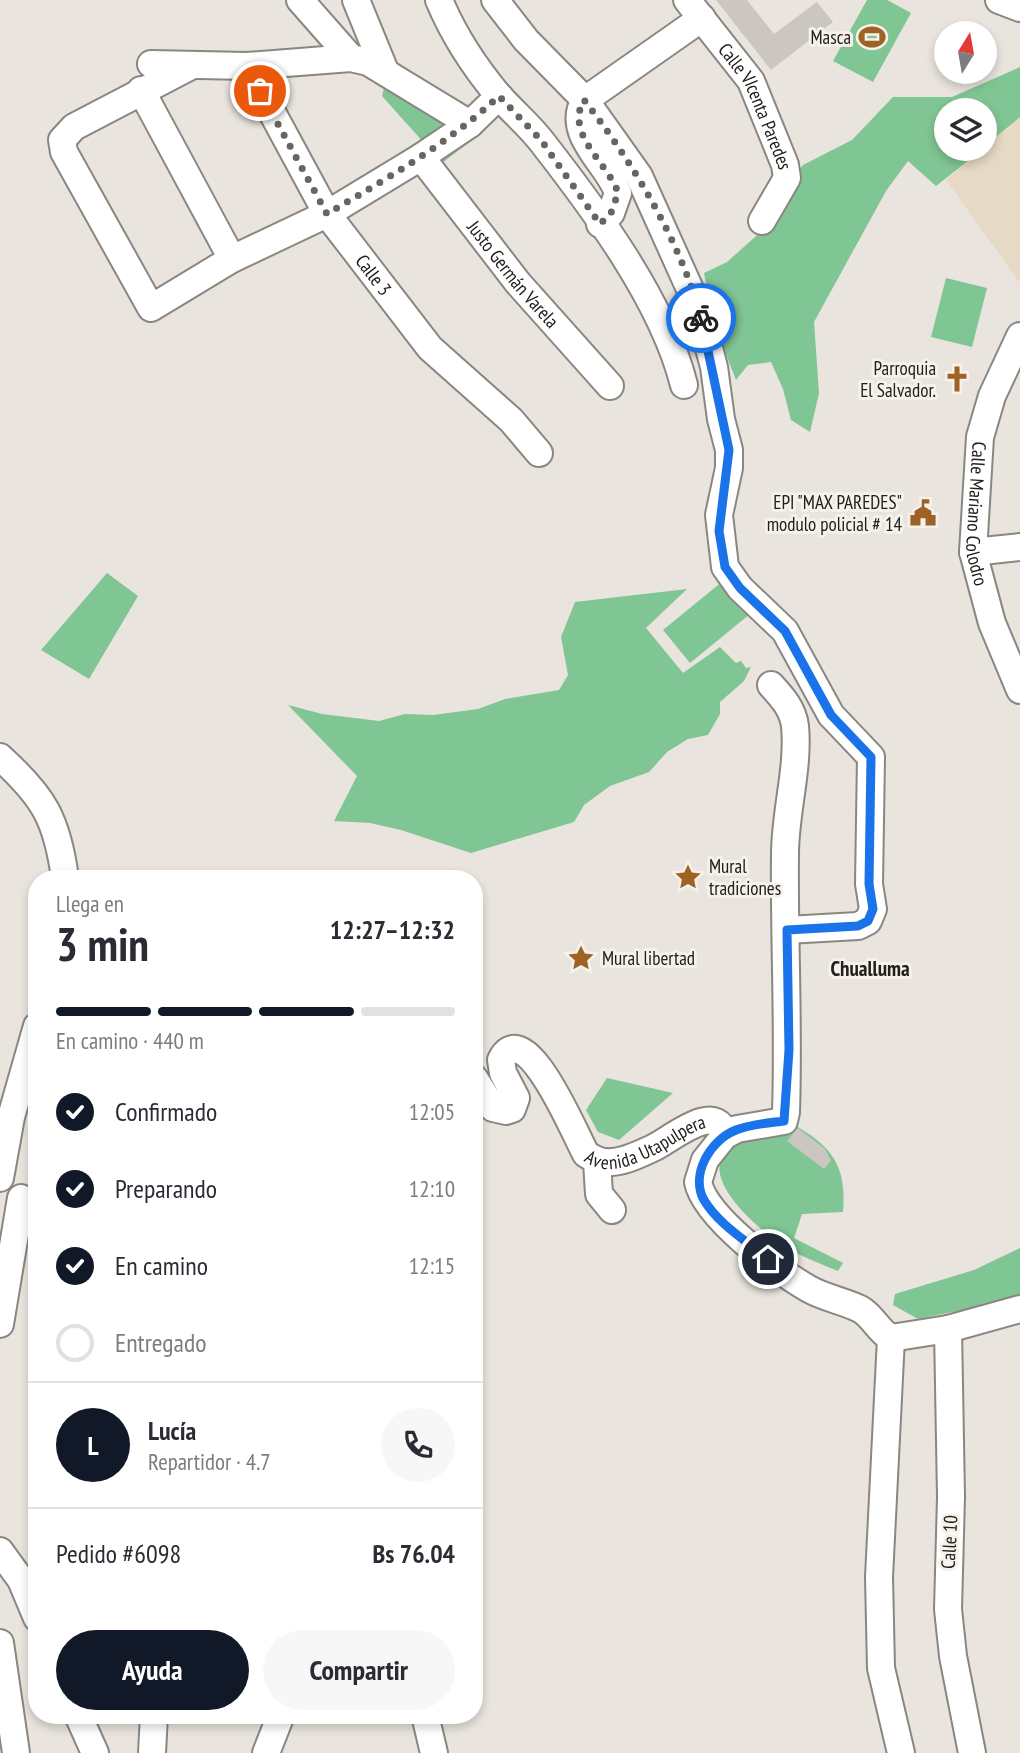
<!DOCTYPE html>
<html lang="es">
<head>
<meta charset="utf-8">
<style>
	body { margin:0; font-family:"PT Sans Narrow",sans-serif; background:#f7f7f7; color:#2b2b33; height:100vh; display:flex; flex-direction:column; font-size:26px; white-space:nowrap }
	* { box-sizing:border-box; margin:0 }
	p { font-size:23px; color:#7c7c81 }
	.icon { flex:none; width:38px; height:38px; fill:none; stroke:currentColor; stroke-width:2; stroke-linecap:round; stroke-linejoin:round }
	.map { position:relative; flex:1; overflow:hidden }
	.side { position:absolute; left:28px; top:870px; width:455px; height:854px; display:flex; flex-direction:column; background:#fff; border-radius:28px; box-shadow:0 4px 10px #0003 }
	.side>* { flex:none }
	.needle { width:46px; rotate:11deg }
	.buttons { position:absolute; left:934px; top:21px; display:grid; gap:14px }
	.buttons a { display:grid; place-items:center; width:63px; height:63px; border-radius:50%; background:#fff; box-shadow:0 4px 10px #0003; font-size:35px }
	.pin { position:absolute; display:grid; place-items:center; width:60px; height:60px; color:#fff; margin:-30px; border:4px solid #fff; border-radius:50%; box-shadow:0 2px 7px #0007 }
	.courier { position:absolute; display:grid; place-items:center; width:70px; height:70px; margin:-35px; border:5px solid #1a73e8; border-radius:50%; background:#fff; color:#222; box-shadow:0 2px 9px #0007 }
	.summary em { font-style:normal; font-weight:600 }
	.summary div { display:flex; flex-direction:column-reverse }
	.summary { display:flex; align-items:center; justify-content:space-between; height:119px; padding:0 28px }
	h1 { font-size:46px; font-weight:600; line-height:52px }
	.bar { display:grid; grid-template-columns:repeat(4,1fr); gap:10px 7px; align-content:center; height:84px; padding:0 28px }
	.bar i { height:9px; border-radius:5px; background:#e1e1e2 }
	.bar .current { background:#111827 }
	.bar p { grid-column:span 4 }
	.line { display:flex; align-items:center; gap:18px; padding:0 28px; border-top:2px solid #e1e1e2 }
	.line div { flex:1 }
	.round { display:grid; place-items:center; flex:none; width:74px; height:74px; border-radius:37px; background:#f7f7f7 }
	ol { padding:0 28px; list-style:none }
	li { display:flex; align-items:center; gap:21px; height:77px }
	li p { margin-inline-start:auto }
	li .icon { padding:7px; border-radius:50%; background:#111827; color:#fff; stroke-width:4 }
	li:last-child { color:#7c7c81 }
	li i { width:38px; height:38px; border:4px solid #e1e1e2; border-radius:50% }
	.action { display:flex; gap:14px; margin-top:auto; padding:14px 28px }
	.action a { flex:1; height:80px; border-radius:42px; background:#111827; color:#fff; font-size:28px; font-weight:600; line-height:80px; text-align:center }
	.action a+a { background:#f7f7f7; color:#2b2b33 }
	.map>svg:first-child { display:block }
	.education { fill:#e6d9c5 }
	.green { fill:#80c594 }
	.building { fill:#cbc6c0 }
	.lines { fill:none; stroke-linecap:round; stroke-linejoin:round }
	.minor-casing { stroke:#8a8680; stroke-width:30 }
	.minor { stroke:#fff; stroke-width:26 }
	.done { stroke:#676560; stroke-width:7; stroke-dasharray:0 12.6 }
	.route { stroke:#1a73e8; stroke-width:9 }
	.labels { text-anchor:middle; stroke-width:6; stroke-linejoin:round; paint-order:stroke }
	.poi-label { font-size:19px; fill:#21201d; stroke:#f6f1eb; text-anchor:end }
	.street-label { font-size:19px; fill:#21201d; stroke:#f6f1eb }
	.neighbourhood-label { font-size:21px; font-weight:bold; fill:#21201d; stroke:#f6f1eb }
</style>
</head>
<body>
<div class="map">
<svg width="1020" height="1753" viewBox="0 0 1020 1753">
	<rect width="100%" height="100%" fill="#e9e4dd"/>
	<!-- education -->
	<path class="education" d="M1020,117v166l-74,-103z"/>
	<!-- green -->
	<path class="green" d="M867,0h20l24,13 -38,69 -40,-21z
		M1020,67v50l-35,29v-36h-38v39h36l-47,37 -28,-25 -22,30 -72,131 5,71 -9,39 -19,-12 -8,-31 -12,-27 -23,3 -12,15 -20,-51 -12,-56 23,-11 28,-25 16,-17 6,-19 26,-36 49,-25 41,-43h59z
		M385,84l67,37 20,19 -30,23 -60,-67z
		M946,278l41,10 -15,59 -41,-10z
		M107,573l31,23 -49,83 -48,-29z
		M723,581l27,33 -60,49 -27,-33z
		M687,589l-41,39 37,45 37,-26 16,16 5,-2 5,7 5,-1 -7,14 -24,21v12l-12,21 -20,4 -21,13 -18,20 -39,14 -26,19 -10,17 -103,31 -70,-23 -31,-7 -36,-2 23,-45 -69,-71 34,9 57,7 26,-7 28,1 45,-6 27,-10 54,-9 9,-15 -7,-38 14,-35z
		M607,1078l66,15 -54,47 -21,-8 -12,-22z
		M789,1122c42,23 58,42 54,90l-41,2 -8,24 49,25 -5,8c-16,-7 -34,-13 -49,-22 -23,-13 -91,-68 -63,-98 14,-15 44,-22 63,-29z
		M1020,1248v46l-18,8 -84,17 -25,-14 2,-11 79,-24z"/>
	<!-- building -->
	<path class="building" d="M716,0h31l27,34 43,-32 16,20 -62,48z
		M798,1128l27,21 6,12 -7,8 -37,-28z"/>
	<g class="lines">
		<!-- minor casing -->
		<g class="minor-casing">
			<g id="minor">
				<path d="M300,0l51,58"/>
				<path d="M356,0l29,71"/>
				<path d="M439,0c15,36 34,65 59,95 14,16 31,30 44,47 53,68 121,159 142,243"/>
				<path d="M495,0l31,40 59,60 54,76 59,131 16,60 7,52 8,31v18l-10,47 6,52 15,21 45,43 46,84 40,42 -2,127 4,25 -5,12 -10,5 -71,4"/>
				<path id="s1" d="M687,0l64,81 34,84 2,13 -25,43"/>
				<path d="M999,0l21,8"/>
				<path d="M151,64l96,2 104,-8 17,4 102,62"/>
				<path id="s2" d="M247,66l80,148 103,134 81,72 28,33"/>
				<path d="M189,67l-115,60 -12,13 2,12 87,156 81,-49 95,-45 94,-57 49,-33 29,-28"/>
				<path d="M141,90l91,169"/>
				<path id="s3" d="M421,157l97,126 92,103"/>
				<path d="M600,224l11,-11 7,-20c-9,-29 -54,-59 -33,-93l117,-82"/>
				<path id="s4" d="M1020,336l-28,60 -12,41 -7,115 19,71 28,67"/>
				<path d="M973,552l47,-5"/>
				<path d="M0,757c44,40 57,62 65,121"/>
				<path id="s5" d="M474,1078l19,30 13,3 6,-2 4,-11 -13,-25 -2,-13c24,-49 76,79 85,94 9,6 16,9 26,8 14,-1 28,-8 41,-14 16,-7 64,-49 72,-13l-20,25 -7,22c7,35 80,89 111,107 16,9 35,12 51,20 13,7 18,22 31,29l57,-9 72,-20"/>
				<path d="M725,1135l12,-6 47,-8 2,-9c3,-86 -2,-172 -1,-258 0,-42 14,-86 10,-128 -2,-17 -13,-29 -24,-41"/>
				<path d="M597,1161l2,33 13,16"/>
				<path d="M0,1178l11,-61 26,-91"/>
				<path d="M0,1324l21,-126"/>
				<path d="M948,1329l3,168 -3,112 5,47 19,97"/>
				<path d="M891,1338l-12,239 2,91 20,85"/>
				<path d="M0,1551l21,29 16,38"/>
				<path d="M0,1643l16,110"/>
				<path d="M78,1715l17,38"/>
				<path d="M425,1715l9,38"/>
				<path d="M152,1753l2,-38"/>
				<path d="M266,1753l15,-38"/>
			</g>
		</g>
		<!-- minor -->
		<use href="#minor" class="minor"/>
	</g>
	<g class="lines">
		<!-- done -->
		<path class="done" d="M260,91l67,123c60,-36 121,-70 172,-118l42,44 59,84 11,-11 7,-20c-9,-29 -54,-59 -34,-93 48,61 97,142 117,218"/>
		<!-- route -->
		<path class="route" d="M701,318l28,132 -10,81 6,36 15,21 45,43 46,84 40,42 -2,127 4,25 -5,12 -10,5 -71,4 2,120 -5,71c-16,2 -33,3 -48,9 -26,10 -46,45 -32,70 14,24 44,42 64,59"/>
	</g>
	<!-- icons -->
	<defs>
		<g id="stadium-bare" transform="scale(2.1)"><path d="M0-5a6.5 5 0 1 0 0 10a6.5 5 0 1 0 0-10ZM-3.5-1.8h7v3.6h-7Z" fill="#9d6224" stroke="#f6f1eb" stroke-width="2.5" paint-order="stroke"/></g>
		<g id="church-bare" transform="scale(2.1)"><path d="M-1.2-6h2.4v3.5h3.3v2.4h-3.3V6h-2.4V-.1h-3.3v-2.4h3.3Z" fill="#9d6224" stroke="#f6f1eb" stroke-width="2.5" paint-order="stroke"/></g>
		<g id="civic-bare" transform="scale(2.1)"><path d="M-.6-6.5H3V-4.5H.6V-3L4-1V1h2V6H-6V1h2V-1L-.6-3ZM-1.2 2.5V6h2.4V2.5Z" fill="#9d6224" stroke="#f6f1eb" stroke-width="2.5" paint-order="stroke"/></g>
		<g id="sight-bare" transform="scale(2.1)"><path d="M0-6L1.8-2.2L6-1.7L2.9 1.2L3.7 5.4L0 3.3L-3.7 5.4L-2.9 1.2L-6-1.7L-1.8-2.2Z" fill="#9d6224" stroke="#f6f1eb" stroke-width="2.5" paint-order="stroke"/></g>
	</defs>
	<g fill-rule="evenodd">
		<use href="#stadium-bare" x="872" y="37"/>
		<use href="#church-bare" x="957" y="379"/>
		<use href="#civic-bare" x="923" y="513"/>
		<use href="#sight-bare" x="688" y="877"/>
		<use href="#sight-bare" x="581" y="958"/>
	</g>
	<g class="labels">
		<!-- poi labels -->
		<g class="poi-label">
			<text x="851" y="44">Masca</text>
			<text x="936" y="375">Parroquia<tspan x="936" dy="22">El Salvador.</tspan></text>
			<text x="902" y="509">EPI "MAX PAREDES"<tspan x="902" dy="22">modulo policial # 14</tspan></text>
			<text x="709" y="873" text-anchor="start">Mural<tspan x="709" dy="22">tradiciones</tspan></text>
			<text x="602" y="965" text-anchor="start">Mural libertad</text>
		</g>
		<!-- street labels -->
		<g class="street-label">
			<text dy="7" stroke="none"><textPath href="#s1" startOffset="128">Calle VIcenta Paredes</textPath></text>
			<text dy="7" stroke="none"><textPath href="#s3" startOffset="149">Justo Germán Varela</textPath></text>
			<text dy="7" stroke="none"><textPath href="#s2" startOffset="245">Calle 3</textPath></text>
			<text dy="7" stroke="none"><textPath href="#s4" startOffset="186">Calle Mariano Colodro</textPath></text>
			<text dy="7" stroke="none"><textPath href="#s5" startOffset="322">Avenida Utapulpera</textPath></text>
			<text transform="translate(949 1542) rotate(-87)" y="7">Calle 10</text>
		</g>
		<!-- neighbourhood labels -->
		<g class="neighbourhood-label">
			<text x="870" y="976">Chualluma</text>
		</g>
	</g>
</svg>
<div class="buttons">
<a><svg class="needle" viewBox="-14 -14 28 28"><path d="M0-13l5 13h-10z" fill="#e53935"/><path d="M0 13l5-13h-10z" fill="#7c7c81"/></svg></a>
<a><svg class="icon" aria-label="layers" viewBox="0 0 24 24"><path d="M12 4l9 5-9 5-9-5zM3 14l9 5 9-5"/></svg></a>
</div>
<div class="pin" style="left:260px;top:91px;background:#ea580c"><svg class="icon" aria-label="bag" viewBox="0 0 24 24"><path d="M5 8h14l-1 12H6zM9 8a3 3 0 0 1 6 0"/></svg></div>
<div class="pin" style="left:768px;top:1259px;background:#1f2937"><svg class="icon" aria-label="home" viewBox="0 0 24 24"><path d="M3 11l9-7 9 7M6 9v11h12V9"/></svg></div>
<div class="courier" style="left:701px;top:318px"><svg class="icon" aria-label="bike" viewBox="0 0 24 24"><circle cx="6" cy="16" r="4"/><circle cx="18" cy="16" r="4"/><path d="M6 16l4-8h5l3 8M10 8l3 8H6M13 5h3"/></svg></div>
<section class="side">
<div class="summary"><div><h1>3 min</h1><p>Llega en</p></div><em>12:27–12:32</em></div>
<div class="bar"><i class="current"></i><i class="current"></i><i class="current"></i><i></i><p>En camino · 440 m</p></div>
<ol>
<li><svg class="icon" aria-label="check" viewBox="0 0 24 24"><path d="M5 12l5 5 9-10"/></svg>Confirmado<p>12:05</p></li>
<li><svg class="icon" aria-label="check" viewBox="0 0 24 24"><path d="M5 12l5 5 9-10"/></svg>Preparando<p>12:10</p></li>
<li><svg class="icon" aria-label="check" viewBox="0 0 24 24"><path d="M5 12l5 5 9-10"/></svg>En camino<p>12:15</p></li>
<li><i></i>Entregado</li>
</ol>
<div class="line" style="height:126px"><b class="round" style="background:#111827;color:#fff">L</b><div><b>Lucía</b><p>Repartidor · 4.7</p></div><a class="round"><svg class="icon" aria-label="phone" viewBox="0 0 24 24"><path d="M5 4h4l2 5-3 2q2 4 5 5l2-3 5 2v4C11 20 4 13 5 4z"/></svg></a></div>
<div class="line" style="height:91px"><div>Pedido #6098</div><b>Bs 76.04</b></div>
<div class="action"><a>Ayuda</a><a>Compartir</a></div>
</section>
</div>
</body>
</html>
